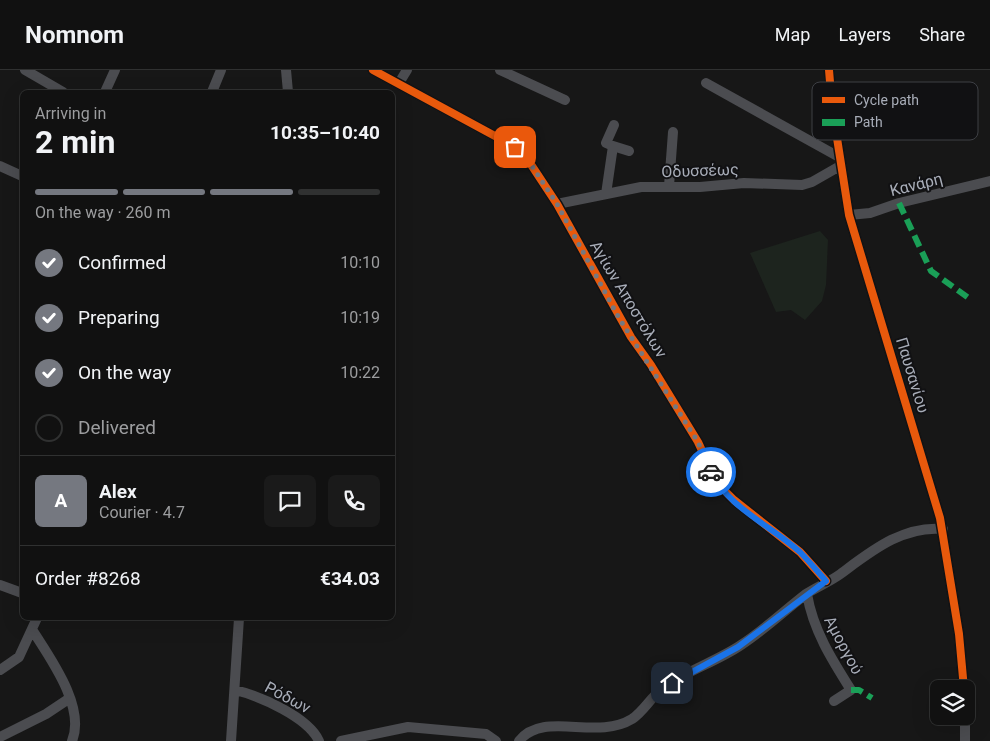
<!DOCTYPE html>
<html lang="en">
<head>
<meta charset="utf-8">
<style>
	body { margin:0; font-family:Roboto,sans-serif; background:#1a1a1a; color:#f1f3f6; height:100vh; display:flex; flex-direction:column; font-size:19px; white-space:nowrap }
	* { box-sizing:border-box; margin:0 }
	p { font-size:16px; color:#9c9d9f }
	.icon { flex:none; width:28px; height:28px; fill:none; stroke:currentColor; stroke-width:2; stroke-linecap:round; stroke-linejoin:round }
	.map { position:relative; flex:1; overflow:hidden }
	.sheet { position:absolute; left:20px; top:20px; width:375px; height:530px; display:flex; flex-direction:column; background:#111; border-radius:8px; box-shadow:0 5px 20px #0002,0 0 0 1px #303131 }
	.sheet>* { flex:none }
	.fabs { position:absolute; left:930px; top:610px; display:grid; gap:10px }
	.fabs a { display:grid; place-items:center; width:45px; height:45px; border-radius:8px; background:#111; box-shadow:0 5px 20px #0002,0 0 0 1px #303131; font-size:25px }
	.pin { position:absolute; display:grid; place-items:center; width:42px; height:42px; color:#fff; margin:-21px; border-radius:10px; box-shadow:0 2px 8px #0006 }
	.courier { position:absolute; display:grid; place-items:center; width:50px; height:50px; margin:-25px; border:4px solid #1a73e8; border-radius:50%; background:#fff; color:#222; box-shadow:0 1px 6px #0007 }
	.headline em { font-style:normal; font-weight:700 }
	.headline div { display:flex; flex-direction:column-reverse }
	.headline { display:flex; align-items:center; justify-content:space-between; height:85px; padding:0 15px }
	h1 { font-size:32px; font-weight:700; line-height:38px }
	.bar { display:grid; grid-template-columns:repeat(4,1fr); gap:8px 5px; align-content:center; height:60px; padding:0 15px }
	.bar i { height:6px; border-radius:4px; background:#303131 }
	.bar .active { background:#757880 }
	.bar p { grid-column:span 4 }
	.line { display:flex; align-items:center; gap:12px; padding:0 15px; border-top:1px solid #303131 }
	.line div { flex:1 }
	.round { display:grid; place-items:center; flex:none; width:52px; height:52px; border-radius:8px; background:#1a1a1a }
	ol { padding:0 15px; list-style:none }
	li { display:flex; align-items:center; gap:15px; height:55px }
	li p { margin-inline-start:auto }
	li .icon { padding:5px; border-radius:50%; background:#757880; color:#fff; stroke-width:4 }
	li:last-child { color:#9c9d9f }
	li i { width:28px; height:28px; border:2px solid #303131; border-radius:50% }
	header { display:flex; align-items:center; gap:30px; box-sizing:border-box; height:70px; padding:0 25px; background:#111; border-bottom:1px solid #303131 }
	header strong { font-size:24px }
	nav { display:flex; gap:28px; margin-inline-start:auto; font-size:18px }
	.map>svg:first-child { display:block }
	.green { fill:#1d241e }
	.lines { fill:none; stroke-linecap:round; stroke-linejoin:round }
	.minor { stroke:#4b4c50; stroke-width:10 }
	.quiet { stroke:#1a9f57; stroke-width:6; stroke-dasharray:12 6; stroke-linecap:butt }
	.cycleway-casing { stroke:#111113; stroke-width:11 }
	.cycleway { stroke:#e8590c; stroke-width:8 }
	.done { stroke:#757880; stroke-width:5; stroke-dasharray:0 9 }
	.route { stroke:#1a73e8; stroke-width:6 }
	.labels { text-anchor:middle; stroke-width:4; stroke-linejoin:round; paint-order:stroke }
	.street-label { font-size:16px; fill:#a8adb8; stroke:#111113 }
	.key { fill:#111113; stroke:#3e4045; stroke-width:1 }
	.key-label { font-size:14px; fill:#a8adb8 }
</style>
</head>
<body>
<header>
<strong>Nomnom</strong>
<nav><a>Map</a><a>Layers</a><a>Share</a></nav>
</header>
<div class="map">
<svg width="990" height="671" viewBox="0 0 990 671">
	<rect width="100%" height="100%" fill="#171717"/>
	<!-- green -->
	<path class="green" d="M820,161l8,9 -2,45 -4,16 -17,19 -14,-10 -15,2 -26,-59z"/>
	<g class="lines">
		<!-- minor -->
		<path class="minor" d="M25,0l38,22
			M286,0l2,22
			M373,0l133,72 17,13 7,8 27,41 74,133 20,28 47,77 19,41 17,17 66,52 26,29
			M500,0l65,30
			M829,0l3,36 17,109 91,303 19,116 5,55
			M399,13l8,-13
			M706,13l133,74
			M105,22l10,-22
			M212,22l9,-22
			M613,76l-7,-3 8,-18
			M0,96l22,10
			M669,116l4,-54
			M606,124l7,-48 16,5
			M557,134l84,-17h59l44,-4 58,2 10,-3 28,-16
			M849,145l21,-2 29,-10 91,-22
			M0,515l22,8
			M807,524c6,36 25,66 44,96l-17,11
			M33,561c17,27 53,76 39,110
			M0,600l19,-13 18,-39
			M235,620c25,6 73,27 84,51
			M0,667l46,-23 24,-16
			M231,671l8,-123
			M341,671l67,-14 78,7 10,7
			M519,671c24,-31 77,0 113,-22 12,-8 18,-21 30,-30 23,-18 54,-27 79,-44 23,-15 43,-34 65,-51 11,-7 23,-12 33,-19 30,-22 63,-50 104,-46
			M965,671v-25"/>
		<!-- quiet -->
		<path class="quiet" d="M899,133l32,68 39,28
			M851,620h8l13,8"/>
		<!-- cycleway casing -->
		<g class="cycleway-casing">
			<path id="cycleway" d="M373,0l133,72 17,13 7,8 27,41 74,133 20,28 47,77 19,41 17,17 66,52 26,29
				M829,0l3,36 17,109 91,303 19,116 5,55"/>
		</g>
		<!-- cycleway -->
		<use href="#cycleway" class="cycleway"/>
	</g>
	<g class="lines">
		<!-- done -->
		<path class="done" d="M515,77l15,16 27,41 62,114 79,124 13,30"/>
		<!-- route -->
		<path class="route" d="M672,613l66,-36 88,-66c-9,-10 -17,-20 -26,-29 -29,-26 -72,-45 -89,-80"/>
	</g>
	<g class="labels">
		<!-- street labels -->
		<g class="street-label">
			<text transform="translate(700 100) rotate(-2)" y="6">Οδυσσέως</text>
			<text transform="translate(916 114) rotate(-14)" y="6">Κανάρη</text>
			<text transform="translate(629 229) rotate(59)" y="6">Αγίων Αποστόλων</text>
			<text transform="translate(913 305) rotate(73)" y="6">Παυσανίου</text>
			<text transform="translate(844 575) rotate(62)" y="6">Αμοργού</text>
			<text transform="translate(288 627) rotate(28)" y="6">Ρόδων</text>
		</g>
	</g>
	<!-- legend -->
	<rect x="812" y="12" width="166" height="58" rx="8" class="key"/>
	<rect x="822" y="27" width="23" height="6" fill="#e8590c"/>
	<rect x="822" y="49" width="23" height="7" fill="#1a9f57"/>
	<g class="key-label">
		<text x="854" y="35">Cycle path</text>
		<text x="854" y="57">Path</text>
	</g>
</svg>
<div class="fabs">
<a><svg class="icon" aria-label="layers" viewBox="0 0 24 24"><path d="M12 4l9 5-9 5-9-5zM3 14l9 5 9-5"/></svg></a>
</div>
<div class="pin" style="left:515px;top:77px;background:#ea580c"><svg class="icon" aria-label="bag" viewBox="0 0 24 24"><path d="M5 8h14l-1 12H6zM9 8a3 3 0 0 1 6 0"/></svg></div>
<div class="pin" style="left:672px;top:613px;background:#1f2937"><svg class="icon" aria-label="home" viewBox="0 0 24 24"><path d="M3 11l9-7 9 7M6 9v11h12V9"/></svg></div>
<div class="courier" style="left:711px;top:402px"><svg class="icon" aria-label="car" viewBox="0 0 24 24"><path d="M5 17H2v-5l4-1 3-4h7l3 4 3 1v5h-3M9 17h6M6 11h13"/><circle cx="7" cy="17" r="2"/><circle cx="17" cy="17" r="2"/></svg></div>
<section class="sheet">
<div class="headline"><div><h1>2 min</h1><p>Arriving in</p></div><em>10:35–10:40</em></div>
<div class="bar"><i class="active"></i><i class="active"></i><i class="active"></i><i></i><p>On the way · 260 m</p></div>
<ol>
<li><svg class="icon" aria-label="check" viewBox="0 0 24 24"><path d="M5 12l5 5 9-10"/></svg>Confirmed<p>10:10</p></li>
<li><svg class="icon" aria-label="check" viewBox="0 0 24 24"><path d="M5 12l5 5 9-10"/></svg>Preparing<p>10:19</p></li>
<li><svg class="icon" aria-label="check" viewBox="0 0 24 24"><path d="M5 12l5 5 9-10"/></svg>On the way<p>10:22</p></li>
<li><i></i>Delivered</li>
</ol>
<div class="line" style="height:90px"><b class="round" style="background:#757880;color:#fff">A</b><div><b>Alex</b><p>Courier · 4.7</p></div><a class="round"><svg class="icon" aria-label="chat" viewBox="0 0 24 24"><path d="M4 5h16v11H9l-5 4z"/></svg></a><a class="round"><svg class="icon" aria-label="phone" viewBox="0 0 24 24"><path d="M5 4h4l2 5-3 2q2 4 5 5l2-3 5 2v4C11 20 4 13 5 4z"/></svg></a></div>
<div class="line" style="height:65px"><div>Order #8268</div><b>€34.03</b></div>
</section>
</div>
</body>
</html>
